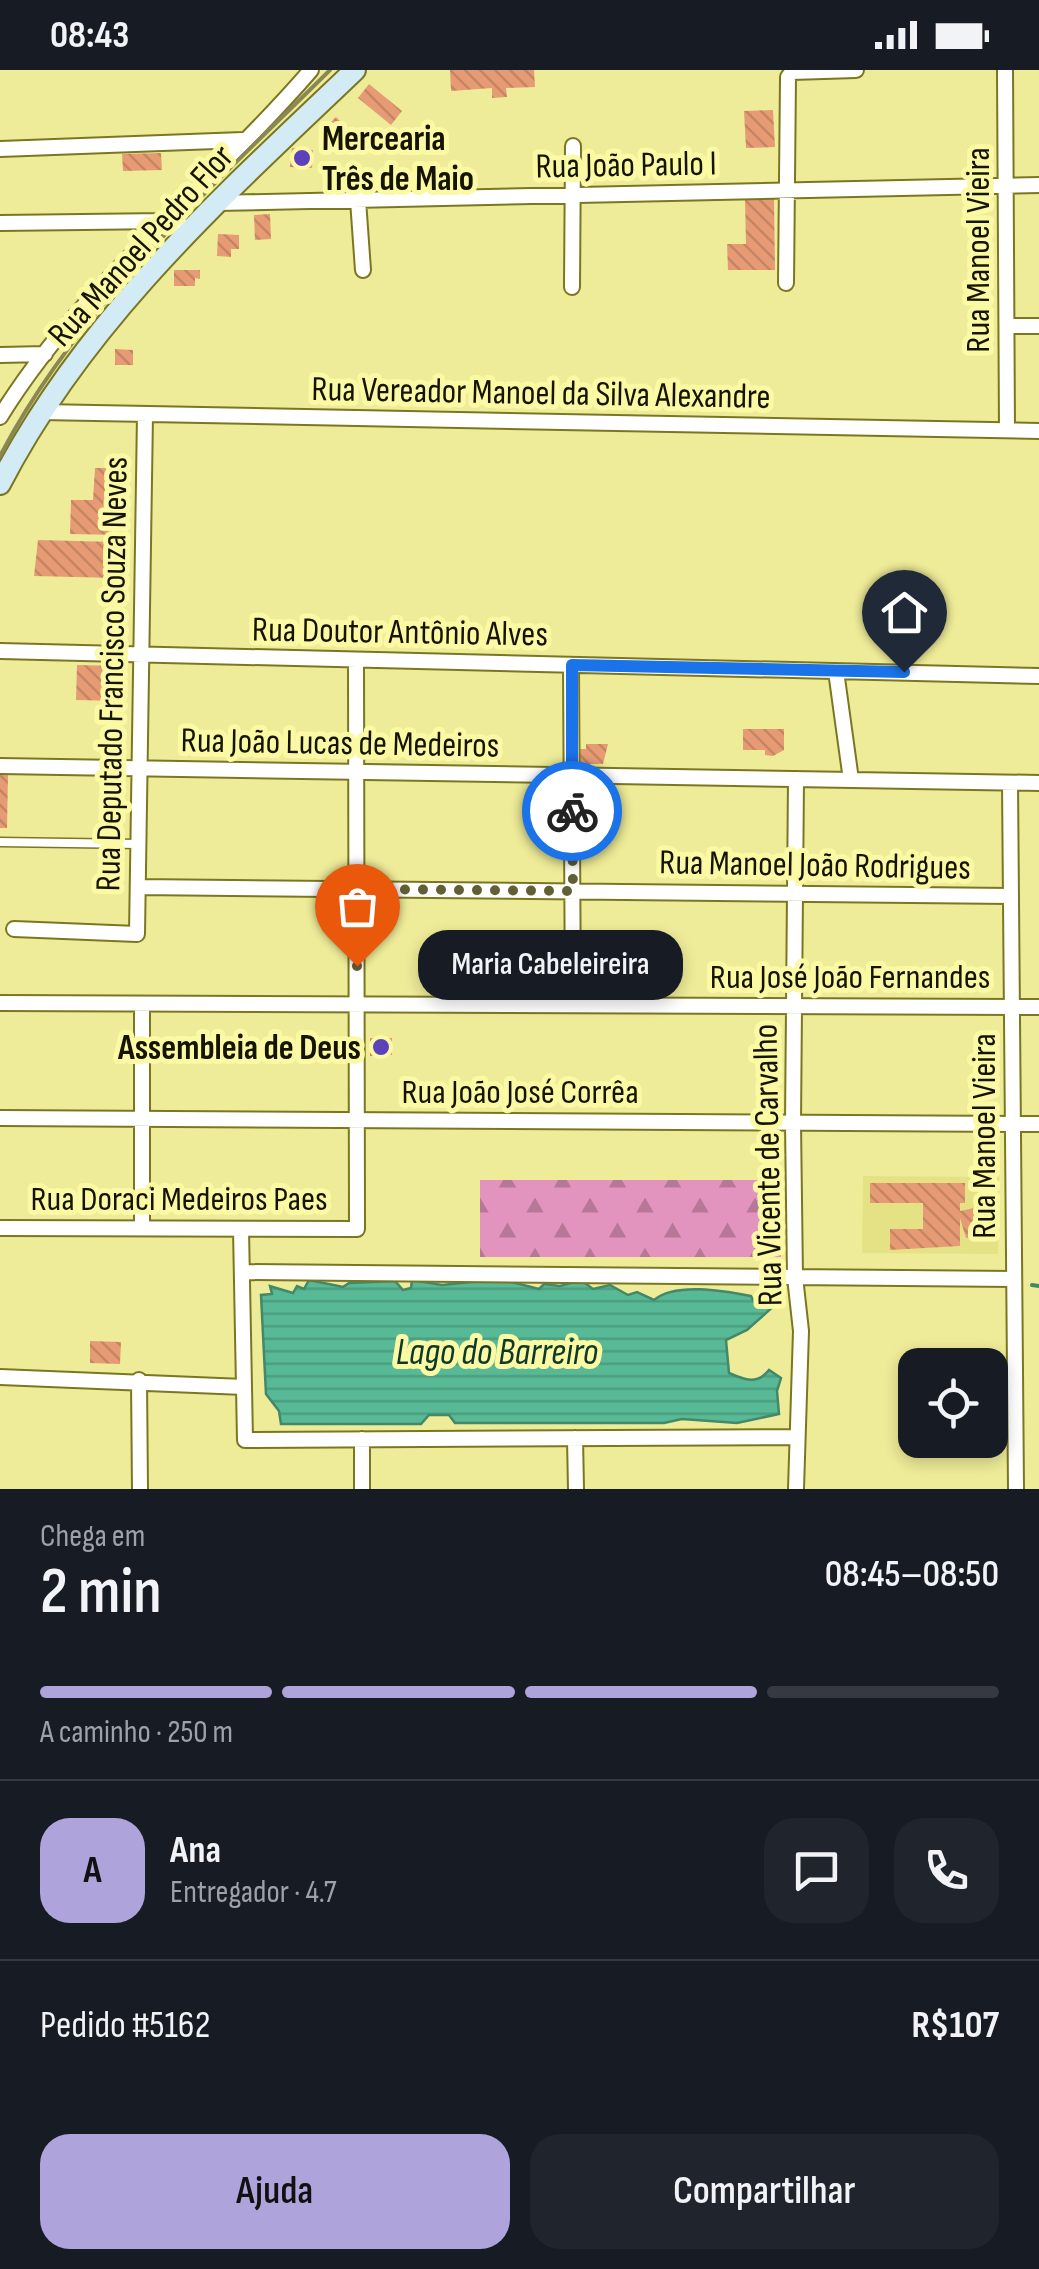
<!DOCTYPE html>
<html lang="pt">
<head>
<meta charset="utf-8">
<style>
	body { margin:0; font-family:"Sofia Sans Condensed",sans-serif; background:#20242c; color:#f1f3f6; height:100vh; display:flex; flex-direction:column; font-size:38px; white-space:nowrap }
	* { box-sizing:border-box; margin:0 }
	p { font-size:32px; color:#9ea1a6 }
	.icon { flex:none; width:55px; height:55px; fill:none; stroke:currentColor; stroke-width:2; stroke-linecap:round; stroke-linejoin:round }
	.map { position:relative; height:1419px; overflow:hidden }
	.sheet { display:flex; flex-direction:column; background:#171b24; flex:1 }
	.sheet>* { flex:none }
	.controls { position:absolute; left:898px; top:1278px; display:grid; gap:20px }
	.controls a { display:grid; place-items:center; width:110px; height:110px; border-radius:20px; background:#171b24; box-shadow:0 5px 15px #0003; font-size:50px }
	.pin { position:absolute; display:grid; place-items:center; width:85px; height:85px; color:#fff; margin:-102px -42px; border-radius:50% 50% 50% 0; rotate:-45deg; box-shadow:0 0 10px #0007 }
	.pin .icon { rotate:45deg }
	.courier { position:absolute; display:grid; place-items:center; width:100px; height:100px; margin:-50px; border:8px solid #1a73e8; border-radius:50%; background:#fff; color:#222; box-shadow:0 2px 12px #0007 }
	.bubble { position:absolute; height:70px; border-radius:30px; background:#171b24; box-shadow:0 5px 15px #0003; font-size:32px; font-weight:600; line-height:70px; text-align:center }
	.summary em { font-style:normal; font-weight:600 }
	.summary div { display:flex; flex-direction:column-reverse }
	.summary { display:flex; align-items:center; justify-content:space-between; height:170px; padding:0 40px }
	h1 { font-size:65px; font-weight:600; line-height:75px }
	.bar { display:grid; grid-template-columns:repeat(4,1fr); gap:15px 10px; align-content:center; height:120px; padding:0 40px }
	.bar i { height:12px; border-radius:8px; background:#363941 }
	.bar .on { background:#aea3db }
	.bar p { grid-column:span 4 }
	.line { display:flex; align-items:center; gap:25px; padding:0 40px; border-top:2px solid #363941 }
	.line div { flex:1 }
	.round { display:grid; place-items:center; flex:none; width:105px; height:105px; border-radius:30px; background:#20242c }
	.button { display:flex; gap:20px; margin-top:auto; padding:20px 40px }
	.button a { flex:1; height:115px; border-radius:30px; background:#aea3db; color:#111; font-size:40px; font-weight:600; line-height:115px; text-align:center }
	.button a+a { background:#20242c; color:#f1f3f6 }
	.status { display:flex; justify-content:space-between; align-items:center; height:70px; padding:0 50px; background:#171b24; direction:ltr }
	.status svg { height:28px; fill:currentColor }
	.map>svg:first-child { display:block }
	.built { fill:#e5e286 }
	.forest { fill:url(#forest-firs) }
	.water { fill:url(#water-rules); stroke:#438868; stroke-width:2.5 }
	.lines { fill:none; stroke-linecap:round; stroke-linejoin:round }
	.stream { stroke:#438868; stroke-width:4 }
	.building { fill:url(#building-back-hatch) }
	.service-casing { stroke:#7b7721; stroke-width:11 }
	.minor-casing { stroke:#7b7721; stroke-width:18 }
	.secondary-casing { stroke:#7b7721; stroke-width:24 }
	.service { stroke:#fff; stroke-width:8 }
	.minor { stroke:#fff; stroke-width:14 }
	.secondary { stroke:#d3ebf5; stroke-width:20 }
	.rail { stroke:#898852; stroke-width:4 }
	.done { stroke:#616035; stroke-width:10; stroke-dasharray:0 18 }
	.route { stroke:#1a73e8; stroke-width:12 }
	.poi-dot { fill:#5b42ba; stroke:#fcf9a5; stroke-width:4 }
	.labels { text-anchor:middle; stroke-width:10; stroke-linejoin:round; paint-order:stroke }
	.poi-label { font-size:35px; font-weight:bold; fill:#151400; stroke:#fcf9a5; text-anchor:start }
	.street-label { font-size:35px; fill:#151400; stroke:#fcf9a5 }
	.water-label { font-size:38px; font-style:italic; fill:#0c392a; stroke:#fcf9a5 }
</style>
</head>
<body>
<div class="status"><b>08:43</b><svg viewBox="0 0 49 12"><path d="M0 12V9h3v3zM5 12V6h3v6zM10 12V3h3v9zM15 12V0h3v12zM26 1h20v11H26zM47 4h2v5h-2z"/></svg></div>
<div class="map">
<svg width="1039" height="1419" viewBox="0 0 1039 1419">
	<defs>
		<pattern id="forest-firs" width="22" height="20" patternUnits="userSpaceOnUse" patternTransform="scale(2.5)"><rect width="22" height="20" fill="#e394be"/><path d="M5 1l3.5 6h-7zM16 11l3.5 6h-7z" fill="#b77898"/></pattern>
		<pattern id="water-rules" width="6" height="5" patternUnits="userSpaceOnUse" patternTransform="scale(2.5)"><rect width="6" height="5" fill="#57b995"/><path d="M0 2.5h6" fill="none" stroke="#4b9e7f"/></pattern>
		<pattern id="building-back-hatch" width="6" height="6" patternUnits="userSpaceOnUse" patternTransform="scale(2.5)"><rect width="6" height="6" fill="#e79b75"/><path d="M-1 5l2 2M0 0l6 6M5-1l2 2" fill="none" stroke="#c58563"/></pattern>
	</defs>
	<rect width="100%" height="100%" fill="#eeec98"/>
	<!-- built -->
	<path class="built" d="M863,1106l136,1 -1,77 -136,-1z"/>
	<!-- forest -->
	<path class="forest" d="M480,1110h301v77h-301z"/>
	<!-- water -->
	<path class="water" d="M500,1209l39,10 5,-5 16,2 21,-6 12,9 17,-4 18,10 9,-3 17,8c22,-18 70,-9 97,-4l3,6h11l6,-6 4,9 -28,25 -21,10 3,33c16,7 28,12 40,-3l12,8 -4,13 2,23 -42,9 -55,-4 -18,4h-209l-6,-8h-20l-8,9h-140l-2,-13 -13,-17 -5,-99 11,-1 -2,-8 23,7 4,-7 7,3 5,-9 34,7 6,-4 46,-2 8,9 8,-2 1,-8 30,5z"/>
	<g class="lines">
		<!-- stream -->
		<path class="stream" d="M1032,1215l7,1"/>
	</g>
	<!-- building -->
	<path class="building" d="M450,0h84l1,17 -29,1 1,9 -15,1v-10l-41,3z
		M369,14l33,27 -11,14 -33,-27z
		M773,40l2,37 -29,1 -2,-37z
		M336,47l18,18 -9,10 -19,-18z
		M292,78l21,2 -1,18 -22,-1z
		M161,83l1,17 -39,1 -1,-17z
		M774,128l1,72h-47l-1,-26h19l-1,-45z
		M270,144l1,25 -16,1 -1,-25z
		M218,164l21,1v14h-8v8l-14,-1z
		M174,200h26v9l-5,-1v8h-21z
		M115,279l18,1v15h-18z
		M95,398h30l-2,67 -53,-1 1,-34h22z
		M38,470l78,2 -2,36 -80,-2z
		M77,595l42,1 -1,35 -42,-1z
		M743,659h41v21l-11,6 -8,-1v-5h-22z
		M586,674h22l-5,20h-24v-15h7z
		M0,705h8l-1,53h-7z
		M370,968h22v17l-22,1z
		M870,1113h95v20h-5v8l19,-4 4,26 -4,5h-13l-6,-20v28l-70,4v-21h33v-26h-53z
		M90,1271l31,1 -1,22 -30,-1z"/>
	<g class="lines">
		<!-- service casing -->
		<g class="service-casing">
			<path id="service" d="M0,772l138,2"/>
		</g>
		<!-- minor casing -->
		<g class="minor-casing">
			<path id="minor" d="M1005,0l2,360
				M0,79l243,-9
				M358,130l5,70
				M216,133l823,-18
				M0,153l165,-2 25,7
				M786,213l2,-206 4,-5 64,-2
				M572,217l1,-141
				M1007,256h32
				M0,285l45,-1
				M41,342l998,19
				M0,347c81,-132 210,-230 311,-347
				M0,581l1039,25
				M571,595l2,340
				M836,601l15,109
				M0,696l1039,17
				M796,709l-3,344 2,154 6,54 -5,158
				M1010,713l6,706
				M138,817l873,9
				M14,859l123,5 8,-519
				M0,933l1039,4
				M142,934v224
				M0,1048l1039,6
				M0,1158l357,1 -1,-569
				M241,1159l4,211 552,-3
				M242,1202l772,7
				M0,1307l244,10
				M139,1310l1,109
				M575,1368l1,51
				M362,1369v50"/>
		</g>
		<!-- secondary casing -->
		<g class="secondary-casing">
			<path id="secondary" d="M0,414c85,-165 223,-288 355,-414"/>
		</g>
		<!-- service -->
		<use href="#service" class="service"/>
		<!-- minor -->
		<use href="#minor" class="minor"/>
		<!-- secondary -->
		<use href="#secondary" class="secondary"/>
		<!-- rail -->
		<path class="rail" d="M0,386c78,-150 211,-268 330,-386"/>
	</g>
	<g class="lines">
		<!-- done -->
		<path class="done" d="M357,896l-1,-77 217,2 -1,-80"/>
		<!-- route -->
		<path class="route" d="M572,741v-146l332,7"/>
	</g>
	<!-- markers -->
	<g class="poi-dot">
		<circle cx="302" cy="88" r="10"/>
		<circle cx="381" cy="977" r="10"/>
	</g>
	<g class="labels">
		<!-- poi labels -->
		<g class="poi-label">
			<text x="322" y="80">Mercearia<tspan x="322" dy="40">Três de Maio</tspan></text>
			<text x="361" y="989" text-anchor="end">Assembleia de Deus</text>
		</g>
		<!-- street labels -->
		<g class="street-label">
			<text transform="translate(626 94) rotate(-1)" y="12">Rua João Paulo I</text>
			<text transform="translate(140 175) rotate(-48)" y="12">Rua Manoel Pedro Flor</text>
			<text transform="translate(977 180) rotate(-90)" y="12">Rua Manoel Vieira</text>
			<text transform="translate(541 322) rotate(1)" y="12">Rua Vereador Manoel da Silva Alexandre</text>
			<text transform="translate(400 561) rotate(1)" y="12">Rua Doutor Antônio Alves</text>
			<text transform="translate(111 604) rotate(-89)" y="12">Rua Deputado Francisco Souza Neves</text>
			<text transform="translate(340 672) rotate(1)" y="12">Rua João Lucas de Medeiros</text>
			<text transform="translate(815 794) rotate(1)" y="12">Rua Manoel João Rodrigues</text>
			<text x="850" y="918">Rua José João Fernandes</text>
			<text x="520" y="1033">Rua João José Corrêa</text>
			<text transform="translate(983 1066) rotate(-90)" y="12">Rua Manoel Vieira</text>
			<text transform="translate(767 1095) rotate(-91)" y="12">Rua Vicente de Carvalho</text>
			<text x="179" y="1140">Rua Doraci Medeiros Paes</text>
		</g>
		<!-- water labels -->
		<g class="water-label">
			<text x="497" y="1294">Lago do Barreiro</text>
		</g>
	</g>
</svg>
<div class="controls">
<a><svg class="icon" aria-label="locate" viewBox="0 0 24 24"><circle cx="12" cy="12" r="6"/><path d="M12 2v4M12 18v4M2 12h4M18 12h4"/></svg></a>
</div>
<div class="pin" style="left:357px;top:896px;background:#ea580c"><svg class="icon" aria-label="bag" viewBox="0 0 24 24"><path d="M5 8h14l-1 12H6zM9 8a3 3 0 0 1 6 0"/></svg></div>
<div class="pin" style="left:904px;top:602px;background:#1f2937"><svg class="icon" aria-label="home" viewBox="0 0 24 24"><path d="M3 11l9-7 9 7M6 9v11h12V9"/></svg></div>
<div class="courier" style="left:572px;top:741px"><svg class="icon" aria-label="bike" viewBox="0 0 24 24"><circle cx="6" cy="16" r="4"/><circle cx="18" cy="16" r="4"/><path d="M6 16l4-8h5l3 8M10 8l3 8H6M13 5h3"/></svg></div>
<div class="bubble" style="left:418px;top:860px;width:265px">Maria Cabeleireira</div>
</div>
<section class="sheet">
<div class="summary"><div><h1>2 min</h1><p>Chega em</p></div><em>08:45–08:50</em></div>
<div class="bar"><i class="on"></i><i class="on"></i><i class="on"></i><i></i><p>A caminho · 250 m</p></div>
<div class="line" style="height:180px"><b class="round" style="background:#aea3db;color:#111">A</b><div><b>Ana</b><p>Entregador · 4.7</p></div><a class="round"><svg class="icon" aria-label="chat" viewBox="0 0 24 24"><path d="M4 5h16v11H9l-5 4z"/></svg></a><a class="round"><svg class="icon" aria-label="phone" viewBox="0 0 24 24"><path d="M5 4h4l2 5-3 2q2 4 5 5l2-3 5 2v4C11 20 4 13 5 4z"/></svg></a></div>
<div class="line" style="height:130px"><div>Pedido #5162</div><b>R$107</b></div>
<div class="button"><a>Ajuda</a><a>Compartilhar</a></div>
</section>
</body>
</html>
